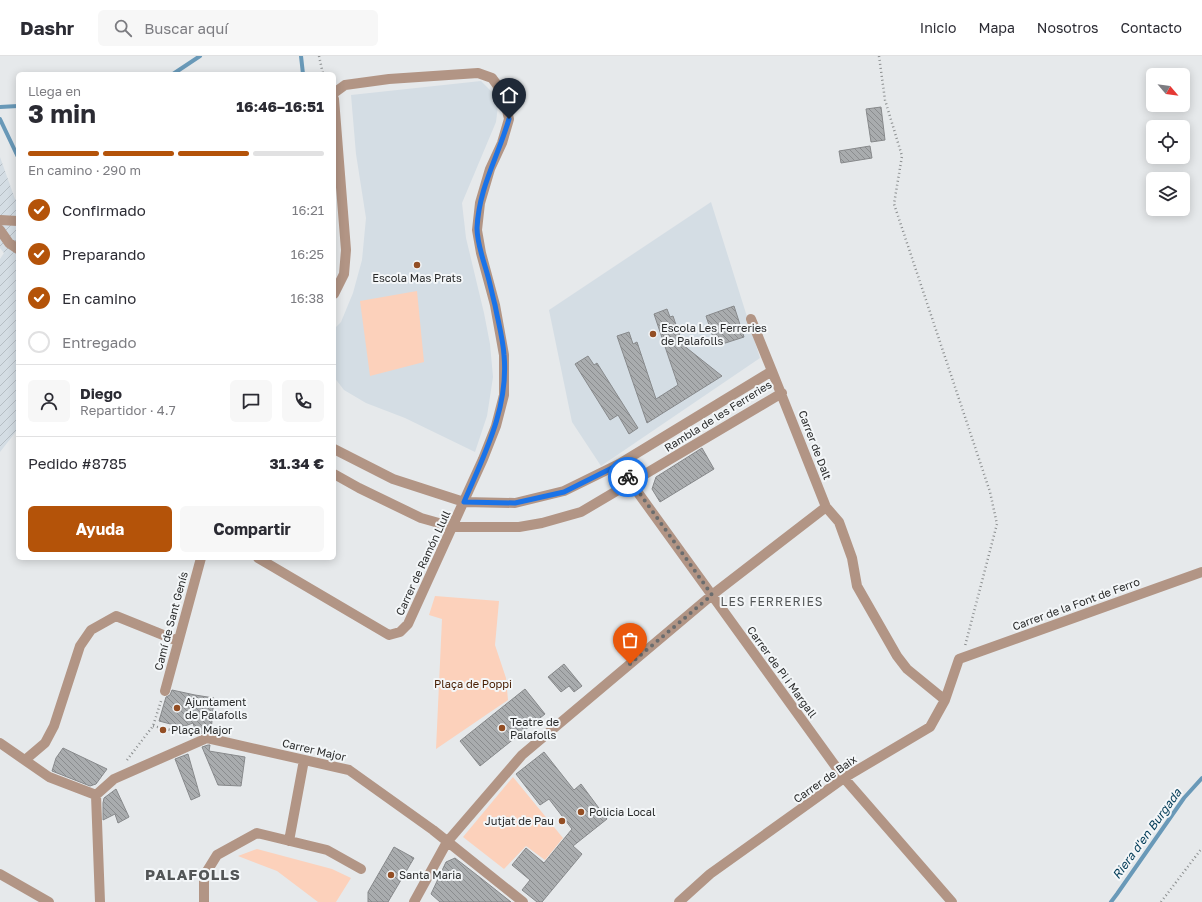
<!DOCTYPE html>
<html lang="es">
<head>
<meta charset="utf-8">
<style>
	body { margin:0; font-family:"Golos Text",sans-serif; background:#f7f7f7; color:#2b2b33; height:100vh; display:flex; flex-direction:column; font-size:15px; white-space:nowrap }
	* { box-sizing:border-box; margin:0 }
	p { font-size:13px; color:#7c7c81 }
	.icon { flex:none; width:22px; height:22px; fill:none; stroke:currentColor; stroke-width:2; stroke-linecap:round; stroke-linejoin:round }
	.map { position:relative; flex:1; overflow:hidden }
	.drawer { position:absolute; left:16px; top:16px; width:320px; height:488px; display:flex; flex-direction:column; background:#fff; border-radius:6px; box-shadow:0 2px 10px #0003 }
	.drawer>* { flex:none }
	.needle { width:26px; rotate:119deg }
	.tools { position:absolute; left:1146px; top:12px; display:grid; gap:8px }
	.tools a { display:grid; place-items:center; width:44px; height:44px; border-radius:6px; background:#fff; box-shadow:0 2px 10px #0003; font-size:20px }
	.pin { position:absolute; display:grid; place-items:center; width:34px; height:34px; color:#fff; margin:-41px -17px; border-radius:50% 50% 50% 0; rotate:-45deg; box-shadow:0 0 4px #0007 }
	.pin .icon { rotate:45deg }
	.courier { position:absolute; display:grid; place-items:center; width:40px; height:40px; margin:-20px; border:3px solid #1a73e8; border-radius:50%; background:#fff; color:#222; box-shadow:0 1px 5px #0007 }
	.head em { font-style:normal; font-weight:700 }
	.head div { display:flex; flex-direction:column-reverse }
	.head { display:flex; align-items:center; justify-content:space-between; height:68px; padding:0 12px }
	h1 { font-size:26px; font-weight:700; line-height:30px }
	.bar { display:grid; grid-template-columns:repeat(4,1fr); gap:6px 4px; align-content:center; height:48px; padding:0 12px }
	.bar i { height:5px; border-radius:3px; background:#e1e1e2 }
	.bar .active { background:#b45309 }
	.bar p { grid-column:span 4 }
	.line { display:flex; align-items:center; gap:10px; padding:0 12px; border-top:1px solid #e1e1e2 }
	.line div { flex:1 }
	.round { display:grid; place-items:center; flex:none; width:42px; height:42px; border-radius:6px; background:#f7f7f7 }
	ol { padding:0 12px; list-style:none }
	li { display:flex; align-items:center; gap:12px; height:44px }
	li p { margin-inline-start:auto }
	li .icon { padding:4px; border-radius:50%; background:#b45309; color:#fff; stroke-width:4 }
	li:last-child { color:#7c7c81 }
	li i { width:22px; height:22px; border:2px solid #e1e1e2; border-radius:50% }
	.cta { display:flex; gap:8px; margin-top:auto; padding:8px 12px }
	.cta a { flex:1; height:46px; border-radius:6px; background:#b45309; color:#fff; font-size:16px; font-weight:700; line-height:46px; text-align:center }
	.cta a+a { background:#f7f7f7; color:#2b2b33 }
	header { display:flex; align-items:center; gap:24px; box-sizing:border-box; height:56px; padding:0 20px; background:#fff; border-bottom:1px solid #e1e1e2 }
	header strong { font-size:19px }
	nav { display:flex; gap:22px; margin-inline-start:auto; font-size:14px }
	.search { width:280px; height:36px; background:#f7f7f7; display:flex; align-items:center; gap:10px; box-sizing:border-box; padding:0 14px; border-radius:6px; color:#7c7c81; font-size:15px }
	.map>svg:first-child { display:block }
	.built { fill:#d4dde4 }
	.industrial { fill:url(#industrial-furrows) }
	.green { fill:#fcd1bb }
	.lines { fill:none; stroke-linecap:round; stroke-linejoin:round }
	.stream { stroke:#6999b8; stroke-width:4 }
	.building { fill:url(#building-back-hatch); stroke:#87898b }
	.path { stroke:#8c8f90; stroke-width:2.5; stroke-dasharray:1 3; stroke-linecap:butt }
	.street { stroke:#b29585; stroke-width:10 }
	.done { stroke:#6b6d6e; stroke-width:4; stroke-dasharray:0 7.2 }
	.route { stroke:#1a73e8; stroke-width:5 }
	.poi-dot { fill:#934e24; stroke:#f3f6f8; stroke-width:1.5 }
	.labels { text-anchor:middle; stroke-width:4; stroke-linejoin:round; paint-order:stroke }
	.poi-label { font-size:11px; fill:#292a2a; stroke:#f3f6f8; text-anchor:start }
	.street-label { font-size:11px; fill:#292a2a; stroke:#f3f6f8 }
	.park-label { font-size:11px; fill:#4a2005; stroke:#f3f6f8 }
	.neighbourhood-label { font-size:12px; letter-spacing:1px; fill:#535657; stroke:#f3f6f8 }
	.water-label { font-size:12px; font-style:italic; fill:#003b57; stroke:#f3f6f8 }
	.district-label { font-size:15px; font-weight:bold; letter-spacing:1px; fill:#535657; stroke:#f3f6f8 }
</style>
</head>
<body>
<header>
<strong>Dashr</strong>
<div class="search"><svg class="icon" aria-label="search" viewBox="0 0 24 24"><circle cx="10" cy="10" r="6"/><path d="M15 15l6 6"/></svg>Buscar aquí</div>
<nav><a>Inicio</a><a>Mapa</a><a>Nosotros</a><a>Contacto</a></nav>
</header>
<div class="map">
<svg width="1202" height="846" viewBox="0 0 1202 846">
	<defs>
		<pattern id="industrial-furrows" width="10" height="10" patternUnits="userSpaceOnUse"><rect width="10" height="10" fill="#d4dde4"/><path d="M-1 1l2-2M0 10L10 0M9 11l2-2" fill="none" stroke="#b6bec4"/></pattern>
		<pattern id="building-back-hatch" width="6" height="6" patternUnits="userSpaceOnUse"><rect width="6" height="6" fill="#a9acae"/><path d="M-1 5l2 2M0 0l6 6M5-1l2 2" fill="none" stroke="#8a8c8e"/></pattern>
	</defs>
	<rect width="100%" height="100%" fill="#e6e9eb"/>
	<!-- built -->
	<path class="built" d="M481,25l12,12 5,13 -2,16 -34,81 4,35 18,75 6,31 3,33 -6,39 -12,36 -70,-34 -39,-15 -22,-13 -10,-13v-48l7,-7 12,-29 9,-33 4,-42 -10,-64 -5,-59z
		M711,146l49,156 -159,108 -29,-44 -23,-112z"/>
	<!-- industrial -->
	<path class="industrial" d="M0,101l15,42 3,1v229l-18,23v-193l4,-6 -4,-5z"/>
	<!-- green -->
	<path class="green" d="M417,235l7,71 -54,14 -10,-75z
		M435,540l64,5 -4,44 11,33 2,22 -72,49 6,-130 -13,-4z
		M513,721l50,61 -18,22 -19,-14 -22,23 -41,-32z
		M257,793l75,20 19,9 -15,24h-18l-41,-31 -39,-15z"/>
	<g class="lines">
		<!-- stream -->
		<path class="stream" d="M301,0l2,18
			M173,18l27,-18
			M0,51l18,-1
			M0,63l18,38
			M1111,846l6,-8 67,-96 18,-20"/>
	</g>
	<!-- building -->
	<path class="building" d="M881,51l4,33 -14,2 -5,-33z
		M870,90l2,12 -31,5 -2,-12z
		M734,250l10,31 -28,9 -10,-30z
		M667,253l3,8 3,-1 10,29 39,31 -75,47 -30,-87 12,-4 4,12 4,-2 19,57 22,-14 -24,-71z
		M588,300l6,9 3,-2 41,65 -9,6 -11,-19 -8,5 -35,-56z
		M702,392l12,21 -54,33 -8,-13 4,-12z
		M564,608l18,22 -8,6 -5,-6 -8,6 -13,-15z
		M525,633l20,25 -65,52 -20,-25z
		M172,634l23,5 19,3 -3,34h-6l-8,3 -4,-12 -11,4 -23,-6 7,-24 4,-2z
		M208,689h2l-1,6 36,6 -4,29 -23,-1 -16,-38z
		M63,692l44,21 -11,15 -6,2 -38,-15 4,-13z
		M544,696l30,38 7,-6 26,35 -34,27 9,8 -40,48h-5l-15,-12 8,-10 -18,-15 14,-17 18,15 28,-34 -23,-30 -9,6 -24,-31z
		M188,698l12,42 -9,4 -16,-41z
		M116,733l13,28 -11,6 -3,-9 -12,6v-17l1,-5z
		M394,791l20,11 -26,44h-20v-10z
		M455,802l27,21 29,23h-71l-9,-8 15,-32z"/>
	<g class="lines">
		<!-- path -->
		<path class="path" d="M319,0l4,18
			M879,0l6,44 17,56 -8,48 96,288 7,32 -32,122
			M153,670l35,8
			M127,704l26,-34 8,-25
			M1161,846l41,-54"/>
		<!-- street -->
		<path class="street" d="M334,43l12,151 -2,24 -10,20
			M0,164l18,1
			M0,174l9,13 9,6
			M751,263l21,52
			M334,393l59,30 71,23 51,1 49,-12 55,-27 153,-93 54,136 13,15 13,36 5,28 40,70 10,13 38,31
			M619,408l12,19 213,295 108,124
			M334,418l25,14 62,30 32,9h66l23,-4 39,-11 201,-119
			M258,502l131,77 11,-3 8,-8 75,-165 13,-33 8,-31v-40l-9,-50 -14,-52 -4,-23 3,-27 10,-34 12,-26 7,-24 -6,-26 -11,-15 -14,-5 -89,6 -44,6 -11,8
			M165,635l36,-133
			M0,687l49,34 47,18
			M25,704l20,-17 9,-17 26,-80 11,-16 25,-14 62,25
			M96,739l18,-16 93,-41 142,32 84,60 90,72
			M96,739l4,107
			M289,785l15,-81
			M0,818l49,28
			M204,846v-26l13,-21 40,-22 70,17 34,19
			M414,846l33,-60 75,-87 190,-160 114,-88
			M679,846l31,-28 134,-96 86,-51 15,-27 14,-41 243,-87"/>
	</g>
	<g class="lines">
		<!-- done -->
		<path class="done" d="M628,421l84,118 -82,69"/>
		<!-- route -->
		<path class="route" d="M509,63c-11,38 -30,68 -32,109 0,15 6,31 10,45 3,10 5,21 8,32 3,16 8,34 9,50 5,53 -20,100 -40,147l51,1 49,-11 56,-28 8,13"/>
	</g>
	<!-- markers -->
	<g class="poi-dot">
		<circle cx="417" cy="209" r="4"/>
		<circle cx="653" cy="278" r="4"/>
		<circle cx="177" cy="652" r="4"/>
		<circle cx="502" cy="672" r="4"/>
		<circle cx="163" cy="674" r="4"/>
		<circle cx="581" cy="756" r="4"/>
		<circle cx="562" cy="765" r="4"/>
		<circle cx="391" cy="819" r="4"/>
	</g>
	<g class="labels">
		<!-- poi labels -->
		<g class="poi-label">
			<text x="417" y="226" text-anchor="middle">Escola Mas Prats</text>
			<text x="661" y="276">Escola Les Ferreries<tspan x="661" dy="13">de Palafolls</tspan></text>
			<text x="185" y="650">Ajuntament<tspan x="185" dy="13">de Palafolls</tspan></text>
			<text x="510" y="670">Teatre de<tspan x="510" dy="13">Palafolls</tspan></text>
			<text x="171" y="678">Plaça Major</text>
			<text x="589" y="760">Policia Local</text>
			<text x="554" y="769" text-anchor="end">Jutjat de Pau</text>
			<text x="399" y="823">Santa Maria</text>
		</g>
		<!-- street labels -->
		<g class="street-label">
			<text transform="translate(718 360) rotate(-32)" y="4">Rambla de les Ferreries</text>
			<text transform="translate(815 389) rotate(69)" y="4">Carrer de Dalt</text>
			<text transform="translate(423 507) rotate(-65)" y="4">Carrer de Ramón Llull</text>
			<text transform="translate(1076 548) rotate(-20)" y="4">Carrer de la Font de Ferro</text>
			<text transform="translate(171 565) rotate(-75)" y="4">Camí de Sant Genís</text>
			<text transform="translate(782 616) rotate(54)" y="4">Carrer de Pi i Margall</text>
			<text transform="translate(314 694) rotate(13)" y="4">Carrer Major</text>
			<text transform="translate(825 723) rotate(-35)" y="4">Carrer de Baix</text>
		</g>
		<!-- park labels -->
		<g class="park-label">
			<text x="473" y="632">Plaça de Poppi</text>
		</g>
		<!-- neighbourhood labels -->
		<g class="neighbourhood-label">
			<text x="772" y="550">LES FERRERIES</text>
		</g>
		<!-- water labels -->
		<g class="water-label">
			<text transform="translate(1147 778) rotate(-54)" y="4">Riera d'en Burgada</text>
		</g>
		<!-- district labels -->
		<g class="district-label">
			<text x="193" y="824">PALAFOLLS</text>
		</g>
	</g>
</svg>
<div class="tools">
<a><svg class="needle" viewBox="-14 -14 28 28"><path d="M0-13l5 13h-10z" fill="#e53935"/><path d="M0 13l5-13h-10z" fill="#7c7c81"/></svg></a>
<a><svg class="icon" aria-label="locate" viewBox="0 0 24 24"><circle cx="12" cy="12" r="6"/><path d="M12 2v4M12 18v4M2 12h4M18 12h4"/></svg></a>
<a><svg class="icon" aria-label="layers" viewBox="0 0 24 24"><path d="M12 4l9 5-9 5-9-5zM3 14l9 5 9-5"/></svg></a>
</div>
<div class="pin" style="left:630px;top:608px;background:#ea580c"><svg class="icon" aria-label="bag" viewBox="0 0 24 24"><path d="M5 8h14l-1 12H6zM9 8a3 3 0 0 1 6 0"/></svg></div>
<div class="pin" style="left:509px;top:63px;background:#1f2937"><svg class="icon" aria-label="home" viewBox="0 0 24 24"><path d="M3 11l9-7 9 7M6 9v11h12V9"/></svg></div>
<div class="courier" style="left:628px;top:421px"><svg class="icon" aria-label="bike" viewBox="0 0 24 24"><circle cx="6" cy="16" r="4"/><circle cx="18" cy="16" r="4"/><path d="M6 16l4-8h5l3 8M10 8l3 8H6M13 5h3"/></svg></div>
<section class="drawer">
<div class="head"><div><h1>3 min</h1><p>Llega en</p></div><em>16:46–16:51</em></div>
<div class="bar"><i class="active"></i><i class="active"></i><i class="active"></i><i></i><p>En camino · 290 m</p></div>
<ol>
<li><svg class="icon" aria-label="check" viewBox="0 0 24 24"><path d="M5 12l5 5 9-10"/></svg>Confirmado<p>16:21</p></li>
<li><svg class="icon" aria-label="check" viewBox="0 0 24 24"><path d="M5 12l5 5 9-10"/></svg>Preparando<p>16:25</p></li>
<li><svg class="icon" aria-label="check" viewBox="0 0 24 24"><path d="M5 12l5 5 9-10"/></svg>En camino<p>16:38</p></li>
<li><i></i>Entregado</li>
</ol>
<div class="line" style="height:72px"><a class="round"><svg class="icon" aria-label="person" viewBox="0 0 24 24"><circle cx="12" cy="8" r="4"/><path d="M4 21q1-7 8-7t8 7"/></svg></a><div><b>Diego</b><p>Repartidor · 4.7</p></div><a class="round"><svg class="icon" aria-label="chat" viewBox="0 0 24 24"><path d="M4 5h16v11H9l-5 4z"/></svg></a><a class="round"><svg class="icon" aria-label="phone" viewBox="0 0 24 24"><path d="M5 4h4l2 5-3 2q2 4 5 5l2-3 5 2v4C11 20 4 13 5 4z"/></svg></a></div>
<div class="line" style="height:52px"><div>Pedido #8785</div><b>31.34 €</b></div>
<div class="cta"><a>Ayuda</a><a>Compartir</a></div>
</section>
</div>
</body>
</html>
